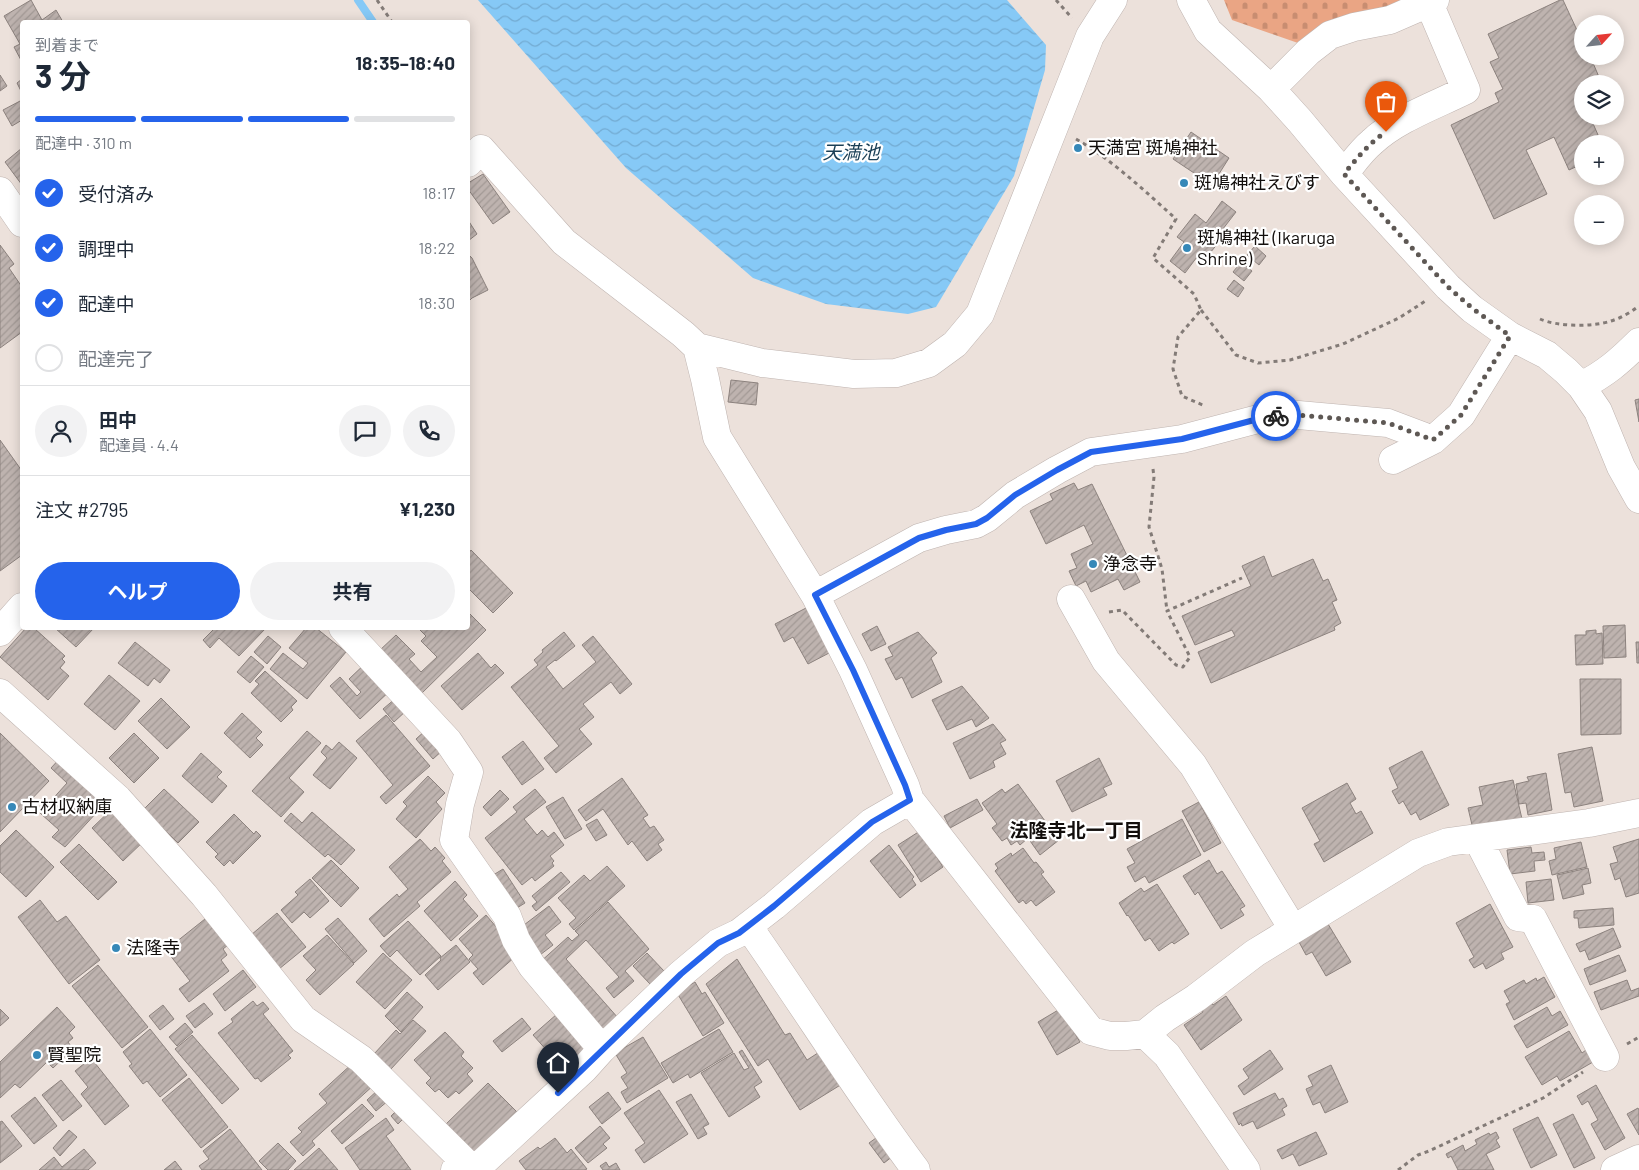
<!DOCTYPE html>
<html lang="ja">
<head>
<meta charset="utf-8">
<style>
	body { margin:0; font-family:Barlow,"Noto Sans JP",sans-serif; background:#f2f2f3; color:#1f2937; height:100vh; display:flex; flex-direction:column; font-size:19px; white-space:nowrap }
	* { box-sizing:border-box; margin:0 }
	p { font-size:16px; color:#747a83 }
	.icon { flex:none; width:28px; height:28px; fill:none; stroke:currentColor; stroke-width:2; stroke-linecap:round; stroke-linejoin:round }
	.map { position:relative; flex:1; overflow:hidden }
	.drawer { position:absolute; left:20px; top:20px; width:450px; height:610px; display:flex; flex-direction:column; background:#fff; border-radius:5px; box-shadow:0 2px 12px #0003 }
	.drawer>* { flex:none }
	.needle { width:32px; rotate:63deg }
	.fabs { position:absolute; left:1574px; top:15px; display:grid; gap:10px }
	.fabs a { display:grid; place-items:center; width:50px; height:50px; border-radius:50%; background:#fff; box-shadow:0 2px 12px #0003; font-size:25px }
	.pin { position:absolute; display:grid; place-items:center; width:42px; height:42px; color:#fff; margin:-51px -21px; border-radius:50% 50% 50% 0; rotate:-45deg; box-shadow:0 0 5px #0007 }
	.pin .icon { rotate:45deg }
	.courier { position:absolute; display:grid; place-items:center; width:50px; height:50px; margin:-25px; border:4px solid #2563eb; border-radius:50%; background:#fff; color:#222; box-shadow:0 1px 6px #0007 }
	.overview em { font-style:normal; font-weight:700 }
	.overview div { display:flex; flex-direction:column-reverse }
	.overview { display:flex; align-items:center; justify-content:space-between; height:85px; padding:0 15px }
	h1 { font-size:32px; font-weight:700; line-height:38px }
	.bar { display:grid; grid-template-columns:repeat(4,1fr); gap:8px 5px; align-content:center; height:60px; padding:0 15px }
	.bar i { height:6px; border-radius:4px; background:#e0e1e3 }
	.bar .active { background:#2563eb }
	.bar p { grid-column:span 4 }
	.line { display:flex; align-items:center; gap:12px; padding:0 15px; border-top:1px solid #e0e1e3 }
	.line div { flex:1 }
	.round { display:grid; place-items:center; flex:none; width:52px; height:52px; border-radius:26px; background:#f2f2f3 }
	ol { padding:0 15px; list-style:none }
	li { display:flex; align-items:center; gap:15px; height:55px }
	li p { margin-inline-start:auto }
	li .icon { padding:5px; border-radius:50%; background:#2563eb; color:#fff; stroke-width:4 }
	li:last-child { color:#747a83 }
	li i { width:28px; height:28px; border:2px solid #e0e1e3; border-radius:50% }
	.button { display:flex; gap:10px; margin-top:auto; padding:10px 15px }
	.button a { flex:1; height:58px; border-radius:30px; background:#2563eb; color:#fff; font-size:20px; font-weight:700; line-height:58px; text-align:center }
	.button a+a { background:#f2f2f3; color:#1f2937 }
	.map>svg:first-child { display:block }
	.cemetery { fill:url(#cemetery-stones) }
	.water { fill:url(#water-waves) }
	.lines { fill:none; stroke-linecap:round; stroke-linejoin:round }
	.stream { stroke:#86c9f6; stroke-width:8 }
	.building { fill:url(#building-hatch); stroke:#8c827e }
	.minor-casing { stroke:#bfb4b0; stroke-width:29 }
	.path { stroke:#837b77; stroke-width:3; stroke-dasharray:4 4; stroke-linecap:butt }
	.minor { stroke:#fff; stroke-width:28 }
	.done { stroke:#5e5854; stroke-width:5; stroke-dasharray:0 9 }
	.route { stroke:#2563eb; stroke-width:6 }
	.poi-dot { fill:#3688b8; stroke:#fff; stroke-width:2 }
	.labels { text-anchor:middle; stroke-width:4.5; stroke-linejoin:round; paint-order:stroke }
	.poi-label { font-size:18px; fill:#120e0c; stroke:#fff; text-anchor:start }
	.water-label { font-size:19px; font-style:italic; fill:#1a3f56; stroke:#fff }
	.neighbourhood-label { font-size:19px; font-weight:bold; fill:#120e0c; stroke:#fff }
</style>
</head>
<body>
<div class="map">
<svg width="1639" height="1170" viewBox="0 0 1639 1170">
	<defs>
		<pattern id="cemetery-stones" width="16" height="16" patternUnits="userSpaceOnUse" patternTransform="scale(1.25)"><rect width="16" height="16" fill="#eaa584"/><path d="M2 7V4a2 2 0 0 1 4 0v3zM10 15v-3a2 2 0 0 1 4 0v3z" fill="#c88d71"/></pattern>
		<pattern id="water-waves" width="16" height="10" patternUnits="userSpaceOnUse" patternTransform="scale(1.25)"><rect width="16" height="10" fill="#86c9f6"/><path d="M0 5q4-4 8 0t8 0" fill="none" stroke="#73abd2"/></pattern>
		<pattern id="building-hatch" width="6" height="6" patternUnits="userSpaceOnUse" patternTransform="scale(1.25)"><rect width="6" height="6" fill="#beb3af"/><path d="M-1 1l2-2M0 6l6-6M5 7l2-2" fill="none" stroke="#a29995"/></pattern>
	</defs>
	<rect width="100%" height="100%" fill="#ece1db"/>
	<!-- cemetery -->
	<path class="cemetery" d="M1224,0h192l-118,43 -66,-23z"/>
	<!-- water -->
	<path class="water" d="M478,0h529l39,45 -1,25 -31,106 -78,131 -28,7 -82,-10 -73,-26 -127,-110z"/>
	<g class="lines">
		<!-- stream -->
		<path class="stream" d="M358,0l15,22"/>
	</g>
	<!-- building -->
	<path class="building" d="M31,0l11,20 14,-10 7,12h-41v40l-8,-15 6,-3 -16,-28z
		M1560,0h3l19,41v15h8l12,28h-20v32h16l-7,3 11,25h-20v20l-13,6 -15,-33 -28,13 21,44 -53,25 -43,-94 48,-23 -4,-9 8,-4 -13,-27 9,-4 -11,-24z
		M0,75l7,11 -7,5z
		M22,79v14l-5,-10z
		M22,100v20l-10,6 -9,-16z
		M1191,132l38,26 -17,27 -39,-26z
		M22,148v37l-17,-23z
		M483,174l27,38 -17,12 -25,-35v-6z
		M1222,201l14,11 -17,22 4,3 -17,21 -6,-5 -15,20 -15,-12 14,-19 -7,-5 18,-23 11,9z
		M468,220l9,14 -9,7z
		M0,245l14,19 -5,4 13,19v45l-22,16z
		M1255,246l11,10 -7,9 -12,-10z
		M468,254l4,4 16,32 -16,8 -4,4z
		M1241,262l11,9 -8,10 -11,-9z
		M1234,280l10,8 -6,9 -11,-8z
		M731,380l27,3 -2,22 -28,-3z
		M1639,399v23l-4,-22z
		M0,440l22,31v84l-22,16z
		M1074,483l4,7 14,-6 48,98 -16,8 -6,-11 -27,13 -5,-11 -10,5 -7,-15 8,-3 -6,-14 22,-10 -9,-19 -38,19 -16,-33 23,-11 -3,-6z
		M471,550l42,43 -20,20 -25,-25v-34z
		M1264,556l8,21 41,-18 10,22 5,-2 9,21 -5,2 9,21 -7,4 1,3 -124,53 -13,-31 37,-16 -3,-6 -37,15 -13,-29 69,-30 -9,-20z
		M808,607l23,45 -23,12 -15,-27 -9,5 -9,-18z
		M468,612l18,18 -65,64 -42,-43 17,-16 19,19 -6,5 12,13 16,-15 -16,-16 5,-5 -8,-8h50z
		M1625,625l1,32 -22,1 -1,-32z
		M877,626l9,18 -15,7 -9,-17z
		M26,628h8l31,28 -3,3 3,3 -5,6 9,8 -21,24 -48,-43z
		M55,628h39l-18,19z
		M211,628h55l-27,28 -20,-18 -9,10 -7,-8 10,-10z
		M306,628h10l30,24 -39,47 -37,-30 13,-16 20,16 5,-6 -19,-15z
		M1596,630v4l6,-1 1,31 -27,1 -1,-30h11v-4z
		M564,632l11,14 -19,15 -1,-1 -9,7 17,22 33,-27 -14,-17 11,-9 39,48 -12,10 -9,-12 -28,22 11,13 -15,12 13,15 -36,29 -12,-15 15,-12 -48,-59 27,-22 -4,-5 9,-8 -1,-2z
		M918,632l19,21 -6,5 11,24 -30,16 -10,-21 -6,3 -11,-21 8,-3 -5,-9z
		M268,636l13,11 -14,17 -13,-12z
		M135,642l35,28 -10,13 -6,-5 -6,8 -30,-23z
		M1636,642h3v21h-2z
		M478,653l13,15 4,-4 9,9 -42,37 -21,-24z
		M251,656l13,11 -14,16 -13,-11z
		M368,661l25,27 -33,31 -30,-33 10,-9 17,19 4,-4 -12,-13z
		M265,671l32,30 -6,6 2,3 -12,12 -30,-29 8,-9 -4,-3z
		M109,675l31,26 -25,29 -31,-26z
		M1580,679h41v55l-40,1z
		M962,686l27,32 -13,9 -4,-8 -25,11 -15,-30z
		M161,698l29,29 -23,22 -29,-28z
		M396,698l11,12 -13,12 -11,-13z
		M242,713l20,19 -6,6 7,7 -13,13 -26,-25z
		M386,715l44,51 -44,38 -6,-7 13,-12 -37,-44z
		M993,724l13,16 -6,3 6,11 -13,7 2,6 -25,12 -17,-36z
		M426,730l17,20 -10,9 -17,-20z
		M307,731l14,12 -32,35 15,14 -23,25 -29,-26z
		M0,733l49,48 -49,51z
		M134,733l25,25 -25,25 -25,-25z
		M523,741l21,28 -22,16 -20,-28z
		M339,742l18,16 -27,31 -17,-14 14,-17 -6,-6 5,-7 6,5z
		M1592,747l11,54 -29,6 -3,-15 -6,1 -7,-39z
		M1422,751l27,54 -29,15 -4,-8 -5,3 -8,-14 -4,3 -7,-13 6,-3 -9,-20z
		M201,753l21,19 -5,5 10,9 -15,17 -30,-27z
		M62,756l47,43 -44,48 -13,-10 7,-7 -19,-17 27,-30 -16,-15z
		M1099,758l13,26 -9,4 4,7 -35,17 -16,-31z
		M1546,773l6,37 -24,5 -2,-12 -7,1 -3,-20 13,-3 -2,-4z
		M428,776l17,17 -9,9 6,7 -26,29 -20,-19 11,-13 -4,-4z
		M622,778l26,37 -5,3 7,10 4,-2 10,14 -6,4 4,6 -15,11 -15,-20 -4,4 -25,-36 -17,12 -8,-11z
		M1513,780l9,39 -49,10 -5,-21 15,-3 -4,-18z
		M1347,783l9,16 -6,4 6,11 5,-3 12,22 -49,29 -10,-18 6,-3 -18,-33z
		M1018,784l41,56 -19,15 -12,-17 -8,7 -3,-4 -6,4 -4,-7 -5,3 -10,-13 5,-4 -15,-21 20,-14 3,4z
		M164,789l35,33 -21,21 -34,-34z
		M535,789l11,13 -22,17 13,16 5,-5 6,7 6,-5 10,13 -14,11 4,5 -2,2 2,3 -19,15 -3,-4 -10,8 -37,-47 32,-26 -4,-5z
		M500,790l9,9 -18,17 -8,-9z
		M563,797l19,32 -17,10 -19,-32z
		M977,799l6,11 -33,18 -6,-12z
		M1199,802l22,41 -17,9 -22,-41z
		M115,806l31,33 -23,22 -31,-33z
		M312,812l43,38 -14,15 -13,-11 -3,3 -41,-36 7,-8 11,10z
		M234,814l20,20 2,-3 5,5 -28,28 -3,-4 -6,6 -9,-9 3,-3 -12,-12z
		M597,819l10,16 -11,6 -10,-16z
		M1182,819l19,36 -52,28 -4,-7 -10,6 -8,-15 8,-4 -8,-14z
		M16,830l38,37 -28,30 -26,-25v-26z
		M920,831l23,36 -22,15 -23,-37z
		M420,839l11,12 4,-4 10,11 -3,3 9,11 -34,30 3,4 -36,31 -15,-18 28,-25 2,3 9,-8 -19,-22z
		M1639,839v54l-13,4 -6,-19 -5,2 -5,-16 8,-2 -5,-15z
		M1581,842l6,25 -35,8 -3,-14 7,-2 -2,-11z
		M79,844l38,38 -19,18 -38,-38z
		M889,845l25,32 -2,2 4,6 -16,13 -30,-37z
		M1531,847l1,6 12,-1 1,8 -11,1 1,10 -25,3 -3,-24z
		M1023,848l11,15 2,-1 8,10 -3,2 14,18 -19,14 -5,-6 -5,4 -3,-4 -4,3 -24,-32 3,-3 -3,-4 16,-11 1,3z
		M331,860l28,28 -18,19 -29,-29z
		M1209,860l8,14 5,-3 23,35 -5,3 4,6 -23,14 -23,-37 -3,3 -12,-19z
		M607,866l18,20 -51,44 -5,-6 7,-6 -18,-20 26,-23 6,6z
		M1588,868l3,15 -9,2 2,9 -21,5 -6,-24z
		M503,869l22,34 -13,8 -22,-34z
		M561,872l9,10 -34,29 -4,-5 5,-4 -5,-6z
		M310,879l19,22 -19,17 -6,-6 -12,11 -11,-13 17,-15 -3,-3z
		M1551,879l3,21 -26,3 -2,-21z
		M455,881l12,14 -4,4 15,17 -27,25 -27,-30z
		M1157,884l32,50 -15,10 -2,-2 -13,9 -9,-13 -5,3 -17,-26 -1,1 -8,-13 22,-15 3,4z
		M40,900l17,22 9,-6 34,44 -31,24 -51,-67z
		M608,902l41,47 -24,22 9,10 -20,17 -8,-10 13,-11 -33,-37 -20,19 53,60 -17,15 -63,-71 29,-26 4,4 7,-6 -4,-4z
		M1490,904l23,43 -12,6 3,6 -18,10 -3,-6 -9,5 -5,-8 5,-3 -18,-34z
		M549,906l12,16 -16,13 8,10 -17,13 -16,-30z
		M1613,908l1,17 -35,3 -1,-10h-4v-7z
		M277,913l29,34 -27,22 -28,-34z
		M210,915l18,30 -5,4 4,6 -6,5 8,11 -40,31 -10,-13 11,-8 -24,-31z
		M486,915l23,27 7,14 -33,29 -10,-12 5,-4 -9,-10 4,-4 -14,-16z
		M338,918l29,33 -13,12 -29,-34z
		M408,921l33,35 -21,19 -23,-25 -7,7 -10,-11z
		M1328,924l23,38 -25,14 -14,-24 -6,3 -7,-13z
		M1613,928l8,19 -32,13 -4,-10 -5,2 -4,-8z
		M327,935l27,29 -34,31 -14,-15 10,-10 -13,-14z
		M456,945l14,17 -32,28 -13,-15 16,-15 -1,-2z
		M383,953l29,27 -27,29 -29,-27z
		M647,953l17,18 -14,13 -17,-18z
		M1619,955l7,16 -36,14 -6,-16z
		M737,959l48,76 5,-2 17,27 14,-9 21,33 -42,26 -32,-51 -10,7 -52,-82z
		M98,965l50,62 -26,21 -50,-62z
		M243,970l13,17 -31,24 -12,-17z
		M1544,977l11,20 -41,23 -8,-16 4,-2 -6,-11 20,-11 2,4 10,-6 1,3z
		M1627,980l4,11 8,-3v8l-38,14 -7,-18z
		M695,982l7,12 3,-2 19,31 -21,13 -26,-43z
		M407,992l16,15 -22,25 -16,-16z
		M1226,996l16,24 -41,30 -17,-25 19,-13 -2,-4 9,-7 3,4z
		M253,1001l4,5 6,-4 6,7 -6,5 30,37 -5,4 3,3 -30,24 -3,-4 -3,1 -37,-46 15,-11 -2,-3z
		M204,1003l9,11 -18,14 -9,-12z
		M163,1005l11,14 -14,11 -11,-14z
		M57,1007l18,20 -6,6 4,5 -5,4 5,7 -20,19 -6,-6 -27,26 -5,-4 -15,14v-36z
		M1547,1007l5,9 8,-5 8,14 -41,23 -13,-22z
		M0,1009l9,9 -9,8z
		M1060,1009l20,33 -23,13 -19,-33z
		M557,1014l33,37 -24,21 -33,-37z
		M522,1018l9,11 -29,23 -9,-11z
		M413,1020l13,11 -35,38 -17,-15 22,-24 4,4z
		M185,1023l8,9 -16,14 -8,-9z
		M150,1029l37,46 -27,22 -13,-16 -4,3 -14,-18 3,-2 -9,-12z
		M719,1029l14,23 -43,26 -2,-4 -15,9 -12,-20z
		M1569,1031l13,22 4,-3 7,12 -33,19 -3,-5 -15,9 -17,-28z
		M445,1032l19,20 -3,4 12,12 -6,6 6,7 -14,13 -3,-3 -8,7 -9,-9 -4,3 -9,-9 5,-5 -17,-18z
		M192,1035l47,54 -17,15 -47,-55z
		M643,1037l25,41 -41,25 -6,-11 7,-4 -7,-11 6,-4 -12,-20z
		M742,1050l20,32 -8,5 6,10 -31,20 -28,-44 33,-20 10,17 5,-2 -10,-16z
		M1270,1050l13,19 -39,26 -6,-9 11,-8 -6,-9z
		M91,1058l38,48 -24,19 -24,-31 7,-7 -13,-16z
		M354,1062l21,22 -63,57 3,4 -12,11 -13,-14 12,-10 -4,-4 29,-25 -8,-9z
		M1331,1065l17,37 -23,11 -5,-11 -7,3 -7,-16 7,-3 -5,-10z
		M189,1078l39,49 -27,21 -39,-48z
		M61,1080l21,26 -19,15 -21,-26z
		M488,1083l31,31 -44,43 -31,-31z
		M1596,1085l29,53 -20,12 -14,-26 7,-4 -10,-19 -6,4 -5,-9z
		M379,1089l10,11 -13,11 -9,-11z
		M659,1090l29,44 -44,29 -9,-13 10,-7 -21,-30z
		M608,1092l13,17 -19,15 -13,-17z
		M1275,1093l4,7 4,-2 4,8 -5,3 3,6 -28,14 -4,-8 -11,5 -1,-3 -2,2 -6,-12z
		M691,1094l18,30 -6,3 4,7 -9,5 -22,-37z
		M35,1097l22,29 -23,18 -23,-28z
		M362,1104l12,12 -32,28 -11,-13z
		M1638,1108l1,2v25l-12,-21z
		M396,1111h15l-13,13 -7,-8z
		M1573,1114l22,44 -21,10 -21,-44z
		M1538,1117l19,38 -26,13 -18,-39z
		M386,1118l8,12 -8,6 25,34h-51l-15,-22z
		M2,1121l20,25 -22,17v-41z
		M600,1126l10,12 -7,6 4,4 -19,15 -13,-15z
		M230,1129l32,41h-60l-3,-4 10,-7 -6,-8z
		M69,1130l8,7 -17,19 -7,-8z
		M1316,1132l11,22 -28,12 -6,-12 -11,5 -5,-9z
		M1496,1132l3,6 -3,2 4,7 -14,7 8,16h-36l-7,-14 -3,2 -2,-4 17,-9 2,6 12,-7 -2,-4 14,-7 1,2z
		M883,1133l14,20 -13,10 -15,-20z
		M555,1138l12,15 4,-4 16,20 -2,1h-59l-7,-9 19,-14 2,2z
		M278,1143l18,18 -8,9h-20l-9,-9z
		M319,1148l19,22h-44z
		M84,1149l12,14 -8,7h-49l15,-13 8,10z
		M175,1161l7,9h-18z
		M606,1162l3,5 7,-4 4,7h-17l-3,-4z"/>
	<g class="lines">
		<!-- minor casing -->
		<g class="minor-casing">
			<path id="minor" d="M1191,0l17,31 63,58 29,32 44,53 104,113 24,22 38,27 37,19 19,16 15,15 17,25 23,56 18,32
				M1271,89l37,-37 22,-17 24,-8 36,-7 39,-17
				M468,163l13,-14 83,93 119,92 14,13 65,16 92,11 42,-1 33,-10 26,-19 25,-30 110,-278 23,-36
				M1344,174c9,-11 17,-23 28,-32 24,-23 64,-37 94,-52l-37,-87 6,-3
				M0,191l22,32
				M697,347l8,32 12,58 98,158 38,75 52,115 5,15 181,231 19,5h16l19,-2 20,-16 31,-20 59,-45 163,-100 30,-11 141,-19 50,-10
				M1581,386c24,-12 39,-25 58,-44
				M1393,460l40,-20 28,-25 49,-79
				M815,595l104,-57 27,-8 30,-6 11,-6 28,-23 42,-25 34,-18 91,-13 76,-20 29,-5 101,9 45,17
				M1071,599l35,62 87,104 100,164
				M343,628l105,113 21,31 -9,32 -6,36 53,76 9,24 16,26 70,83
				M0,632l22,-25
				M0,693l118,106 86,96 99,124 58,40 112,111
				M1477,838l41,79 15,2 72,138
				M748,926c57,81 109,165 168,244
				M1145,1034l22,21 79,115
				M455,1170l26,-6 103,-95 18,-20 79,-75 37,-31 21,-10 35,-27 98,-84 38,-22
				M1615,1170l24,-11"/>
		</g>
		<!-- path -->
		<path class="path" d="M377,0l15,22
			M1056,0l16,18
			M1076,139c35,20 70,53 100,80l-23,39 41,36 7,16 -23,27 -5,32 9,27 23,10
			M1201,310l35,45 22,8 32,-3 53,-16 56,-26 28,-18
			M1540,319c18,8 53,8 71,2 10,-3 20,-9 28,-15
			M1153,469l1,8 -5,50 13,42 5,42
			M1109,612l13,-2 54,55 7,2 7,-10 -23,-46 75,-33
			M1627,1044l12,-7
			M1398,1170l20,-15 11,-4 114,-53 40,-26"/>
		<!-- minor -->
		<use href="#minor" class="minor"/>
	</g>
	<g class="lines">
		<!-- done -->
		<path class="done" d="M1276,416l11,-2 101,9 45,17 28,-25 49,-79 -38,-28 -24,-21 -104,-113c13,-16 25,-31 42,-42"/>
		<!-- route -->
		<path class="route" d="M558,1093l123,-119 37,-31 21,-10 35,-27 98,-84 38,-22 -5,-15 -52,-115 -38,-75 104,-57 27,-8 30,-6 11,-6 28,-23 42,-25 34,-18 91,-13 76,-20 18,-3"/>
	</g>
	<!-- markers -->
	<g class="poi-dot">
		<circle cx="1078" cy="148" r="5"/>
		<circle cx="1184" cy="183" r="5"/>
		<circle cx="1187" cy="248" r="5"/>
		<circle cx="1093" cy="564" r="5"/>
		<circle cx="12" cy="807" r="5"/>
		<circle cx="116" cy="948" r="5"/>
		<circle cx="37" cy="1055" r="5"/>
	</g>
	<g class="labels">
		<!-- poi labels -->
		<g class="poi-label">
			<text x="1088" y="154">天満宮 斑鳩神社</text>
			<text x="1194" y="189">斑鳩神社えびす</text>
			<text x="1197" y="244">斑鳩神社 (Ikaruga<tspan x="1197" dy="21">Shrine)</tspan></text>
			<text x="1103" y="570">浄念寺</text>
			<text x="22" y="813">古材収納庫</text>
			<text x="126" y="954">法隆寺</text>
			<text x="47" y="1061">賢聖院</text>
		</g>
		<!-- water labels -->
		<g class="water-label">
			<text x="851" y="159">天満池</text>
		</g>
		<!-- neighbourhood labels -->
		<g class="neighbourhood-label">
			<text x="1076" y="837">法隆寺北一丁目</text>
		</g>
	</g>
</svg>
<div class="fabs">
<a><svg class="needle" viewBox="-14 -14 28 28"><path d="M0-13l5 13h-10z" fill="#e53935"/><path d="M0 13l5-13h-10z" fill="#747a83"/></svg></a>
<a><svg class="icon" aria-label="layers" viewBox="0 0 24 24"><path d="M12 4l9 5-9 5-9-5zM3 14l9 5 9-5"/></svg></a>
<a>+</a>
<a>−</a>
</div>
<div class="pin" style="left:1386px;top:132px;background:#ea580c"><svg class="icon" aria-label="bag" viewBox="0 0 24 24"><path d="M5 8h14l-1 12H6zM9 8a3 3 0 0 1 6 0"/></svg></div>
<div class="pin" style="left:558px;top:1093px;background:#1f2937"><svg class="icon" aria-label="home" viewBox="0 0 24 24"><path d="M3 11l9-7 9 7M6 9v11h12V9"/></svg></div>
<div class="courier" style="left:1276px;top:416px"><svg class="icon" aria-label="bike" viewBox="0 0 24 24"><circle cx="6" cy="16" r="4"/><circle cx="18" cy="16" r="4"/><path d="M6 16l4-8h5l3 8M10 8l3 8H6M13 5h3"/></svg></div>
<section class="drawer">
<div class="overview"><div><h1>3 分</h1><p>到着まで</p></div><em>18:35–18:40</em></div>
<div class="bar"><i class="active"></i><i class="active"></i><i class="active"></i><i></i><p>配達中 · 310 m</p></div>
<ol>
<li><svg class="icon" aria-label="check" viewBox="0 0 24 24"><path d="M5 12l5 5 9-10"/></svg>受付済み<p>18:17</p></li>
<li><svg class="icon" aria-label="check" viewBox="0 0 24 24"><path d="M5 12l5 5 9-10"/></svg>調理中<p>18:22</p></li>
<li><svg class="icon" aria-label="check" viewBox="0 0 24 24"><path d="M5 12l5 5 9-10"/></svg>配達中<p>18:30</p></li>
<li><i></i>配達完了</li>
</ol>
<div class="line" style="height:90px"><a class="round"><svg class="icon" aria-label="person" viewBox="0 0 24 24"><circle cx="12" cy="8" r="4"/><path d="M4 21q1-7 8-7t8 7"/></svg></a><div><b>田中</b><p>配達員 · 4.4</p></div><a class="round"><svg class="icon" aria-label="chat" viewBox="0 0 24 24"><path d="M4 5h16v11H9l-5 4z"/></svg></a><a class="round"><svg class="icon" aria-label="phone" viewBox="0 0 24 24"><path d="M5 4h4l2 5-3 2q2 4 5 5l2-3 5 2v4C11 20 4 13 5 4z"/></svg></a></div>
<div class="line" style="height:65px"><div>注文 #2795</div><b>¥1,230</b></div>
<div class="button"><a>ヘルプ</a><a>共有</a></div>
</section>
</div>
</body>
</html>
